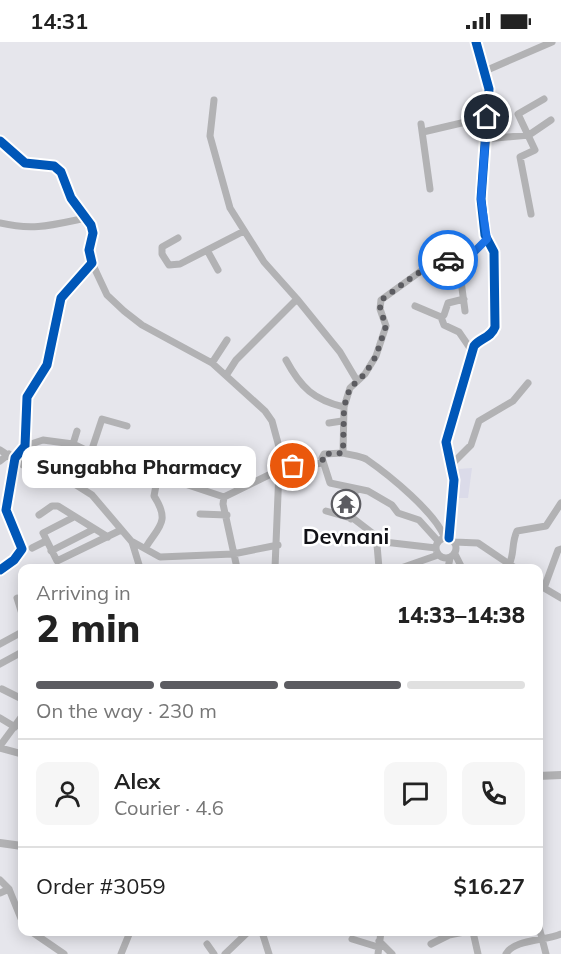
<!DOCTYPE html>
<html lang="en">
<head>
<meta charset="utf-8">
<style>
	body { margin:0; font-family:Mulish,sans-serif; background:#f6f6f6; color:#222; height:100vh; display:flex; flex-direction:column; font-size:22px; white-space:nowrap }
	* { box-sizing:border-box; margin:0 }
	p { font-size:20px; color:#767676 }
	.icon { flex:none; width:33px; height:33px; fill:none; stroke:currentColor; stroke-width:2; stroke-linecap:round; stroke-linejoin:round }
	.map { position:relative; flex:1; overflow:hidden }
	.drawer { position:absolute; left:18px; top:522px; width:525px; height:372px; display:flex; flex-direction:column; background:#fff; border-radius:12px; box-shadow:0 3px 15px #0003 }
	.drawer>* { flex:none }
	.pin { position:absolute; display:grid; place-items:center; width:51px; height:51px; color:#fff; margin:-26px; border:3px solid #fff; border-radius:50%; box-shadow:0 2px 6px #0007 }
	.courier { position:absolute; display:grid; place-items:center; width:60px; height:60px; margin:-30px; border:4px solid #1a73e8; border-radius:50%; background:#fff; color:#222; box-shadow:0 2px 8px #0007 }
	.bubble { position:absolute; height:42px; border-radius:12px; background:#fff; box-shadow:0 3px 15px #0003; font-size:20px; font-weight:800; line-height:42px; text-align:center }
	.summary em { font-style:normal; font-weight:800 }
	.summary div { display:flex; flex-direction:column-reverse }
	.summary { display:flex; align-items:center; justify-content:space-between; height:102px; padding:0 18px }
	h1 { font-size:39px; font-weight:800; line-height:45px }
	.bar { display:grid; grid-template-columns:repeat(4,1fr); gap:9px 6px; align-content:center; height:72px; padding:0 18px }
	.bar i { height:8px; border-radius:4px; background:#e0e0e0 }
	.bar .current { background:#5c5c61 }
	.bar p { grid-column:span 4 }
	.line { display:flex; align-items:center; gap:15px; padding:0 18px; border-top:2px solid #e0e0e0 }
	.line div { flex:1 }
	.round { display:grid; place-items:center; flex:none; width:63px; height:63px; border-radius:12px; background:#f6f6f6 }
	.status { display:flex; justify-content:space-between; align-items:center; height:42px; padding:0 30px; background:#fff; direction:ltr }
	.status svg { height:16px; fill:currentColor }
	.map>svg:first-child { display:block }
	.built { fill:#dbdbe9 }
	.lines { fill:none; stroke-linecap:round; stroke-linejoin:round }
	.minor { stroke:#b2b2b4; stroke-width:7 }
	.major { stroke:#b2b2b4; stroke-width:8 }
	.cycleway-casing { stroke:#fff; stroke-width:13 }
	.cycleway { stroke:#0057b8; stroke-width:9 }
	.done { stroke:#5c5c61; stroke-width:6; stroke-dasharray:0 10.8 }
	.route { stroke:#1a73e8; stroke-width:8 }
	.labels { text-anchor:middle; stroke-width:5; stroke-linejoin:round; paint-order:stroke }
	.poi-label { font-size:22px; font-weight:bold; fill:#111116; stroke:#fff }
</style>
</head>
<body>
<div class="status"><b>14:31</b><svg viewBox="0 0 49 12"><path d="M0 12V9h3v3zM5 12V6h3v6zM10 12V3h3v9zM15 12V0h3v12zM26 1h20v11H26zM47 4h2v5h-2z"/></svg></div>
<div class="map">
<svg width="561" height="912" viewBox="0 0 561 912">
	<rect width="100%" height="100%" fill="#e6e6ec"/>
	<!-- built -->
	<path class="built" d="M472,426l-4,30h-13l3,-29z"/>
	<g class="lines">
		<!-- minor -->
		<path class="minor" d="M485,29l67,-29
			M214,58l-4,36 20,72 34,54 33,37
			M421,82l9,65
			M423,90l64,-15
			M485,97l44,-4 22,-15
			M0,99l25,22 29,3 7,6 10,26 20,27 2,8 -4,17 3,13 -31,35 -14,67 -20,32 -2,49 -10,12 -9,52 16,39 -8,11 -14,10
			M531,172l-11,-57 15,-7 -17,-36 26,-15
			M0,181c34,8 52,2 86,-5
			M178,196l-16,9v7l7,11 11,-1 64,-33
			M207,208l11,20
			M458,216l7,53
			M92,221l15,32 17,16 18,14 70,38 53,48 7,10 13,48
			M415,264l26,11 3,-2 4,-12 16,-4
			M441,275l3,8 15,7 13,19
			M286,318c15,28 28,40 58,47
			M212,321l15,-23
			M227,332l9,-14 61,-61 43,53 16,27
			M329,381l13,-2
			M73,402l4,-13
			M25,404l18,-6 30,4 44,21 41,10 66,22
			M0,408l37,24 36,9 19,12 40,47 8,26
			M91,410l11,-33 25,7
			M343,411c7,2 17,3 23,6 23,16 69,53 79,79
			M0,419l9,-7
			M452,422l19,-19 8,-24 34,-20 15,-18
			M224,455l55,-27 43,-7
			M224,455l-1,7 14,64
			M326,469l28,8 30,23 52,6
			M200,472l27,1
			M39,473l13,-9h6l50,31
			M74,475l-31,16 14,28 64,-31
			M351,477l4,-25 -2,-6
			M436 506a10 10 0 1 1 20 0a10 10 0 1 1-20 0Z
			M449,496l5,-58 -8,-38 28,-96c6,-8 17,-8 21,-19l-1,-75 -9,-17 -4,-36 8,-110 -13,-47
			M379,497l-2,6 2,23
			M438,499l-19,-21 -21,-7 -6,-8 -24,-14 -38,-8 -8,-25 2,-4 19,-1 1,-46 6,-19 15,-14 11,-18 10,-30 -6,-17 1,-9 51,-37 40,-9 15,-15
			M133,500l27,15 73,-3 45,-9
			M454,500l24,1 37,25
			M146,505c12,-20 25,-25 8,-51l4,-21
			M32,506l14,-7
			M51,509l43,-22
			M455,512l7,14
			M509,523c6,-13 2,-21 8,-34l29,-5 15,-23
			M275,526l4,-98
			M401,526l37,-13
			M448,526l2,-10
			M538,542l6,4 14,-38 3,-1
			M544,546l17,10
			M17,556l5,16
			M0,602l22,-12
			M0,622l22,-12
			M2,647l20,10
			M0,676l15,9
			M0,704l22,-30
			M0,706l22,6
			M0,838l9,9 -9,4
			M9,847l13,32
			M538,881l8,31
			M32,890l32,22
			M262,890l7,22
			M473,890l5,22
			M352,897l26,8
			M379,899l13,13
			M207,902l7,10
			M431,902l18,-9 15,-3
			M121,912l9,-22
			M225,912l23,-22
			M378,912l3,-22
			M506,912c8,-15 40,-13 55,-20"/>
		<!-- major -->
		<path class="major" d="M538,734l23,-1
			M0,801l22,3"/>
		<!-- cycleway casing -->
		<g class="cycleway-casing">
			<path id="cycleway" d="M0,99l25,22 29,3 7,6 10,26 20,27 2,8 -4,17 3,13 -31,35 -14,67 -20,32 -2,49 -10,12 -9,52 16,39 -8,11 -14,10
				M449,496l5,-58 -8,-38 28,-96c6,-8 17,-8 21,-19l-1,-75 -9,-17 -4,-36 8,-110 -13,-47"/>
		</g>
		<!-- cycleway -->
		<use href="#cycleway" class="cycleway"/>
	</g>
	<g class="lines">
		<!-- done -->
		<path class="done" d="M293,424l29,-3 2,-9 19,-1 1,-46 6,-19 15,-14 11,-18 10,-30 -6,-17 1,-9c22,-15 41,-34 67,-40"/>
		<!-- route -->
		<path class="route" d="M448,218l24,-6 15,-15 -6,-40 6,-82"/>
	</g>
	<!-- icons -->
	<defs>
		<g id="temple-ring" transform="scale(1.5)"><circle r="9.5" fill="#fff" stroke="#5c5c61" stroke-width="1.5"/><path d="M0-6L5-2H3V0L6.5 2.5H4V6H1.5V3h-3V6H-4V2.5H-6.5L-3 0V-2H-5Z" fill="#5c5c61"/></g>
	</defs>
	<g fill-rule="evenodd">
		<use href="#temple-ring" x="346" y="462"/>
	</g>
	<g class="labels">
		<!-- poi labels -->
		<g class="poi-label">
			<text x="346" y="502">Devnani</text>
		</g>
	</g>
</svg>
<div class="pin" style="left:293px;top:424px;background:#ea580c"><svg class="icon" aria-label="bag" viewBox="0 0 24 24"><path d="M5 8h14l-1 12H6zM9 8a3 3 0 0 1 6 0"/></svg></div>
<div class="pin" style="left:487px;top:75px;background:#1f2937"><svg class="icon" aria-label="home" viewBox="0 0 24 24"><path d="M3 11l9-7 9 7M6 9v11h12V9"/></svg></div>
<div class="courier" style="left:448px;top:218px"><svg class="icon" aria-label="car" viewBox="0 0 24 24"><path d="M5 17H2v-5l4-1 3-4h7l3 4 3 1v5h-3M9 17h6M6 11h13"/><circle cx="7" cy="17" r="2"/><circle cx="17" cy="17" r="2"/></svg></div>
<div class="bubble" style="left:22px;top:404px;width:234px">Sungabha Pharmacy</div>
<section class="drawer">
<div class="summary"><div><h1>2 min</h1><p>Arriving in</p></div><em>14:33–14:38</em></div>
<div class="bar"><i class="current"></i><i class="current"></i><i class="current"></i><i></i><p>On the way · 230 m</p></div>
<div class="line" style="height:108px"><a class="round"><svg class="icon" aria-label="person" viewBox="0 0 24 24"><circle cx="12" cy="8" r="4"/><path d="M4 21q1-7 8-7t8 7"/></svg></a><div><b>Alex</b><p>Courier · 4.6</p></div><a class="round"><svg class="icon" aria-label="chat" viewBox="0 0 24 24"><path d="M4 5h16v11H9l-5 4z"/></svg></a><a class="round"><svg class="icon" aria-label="phone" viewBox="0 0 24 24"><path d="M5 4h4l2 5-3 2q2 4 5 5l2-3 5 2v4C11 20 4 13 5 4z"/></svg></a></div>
<div class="line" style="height:78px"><div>Order #3059</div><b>$16.27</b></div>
</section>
</div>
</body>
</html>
